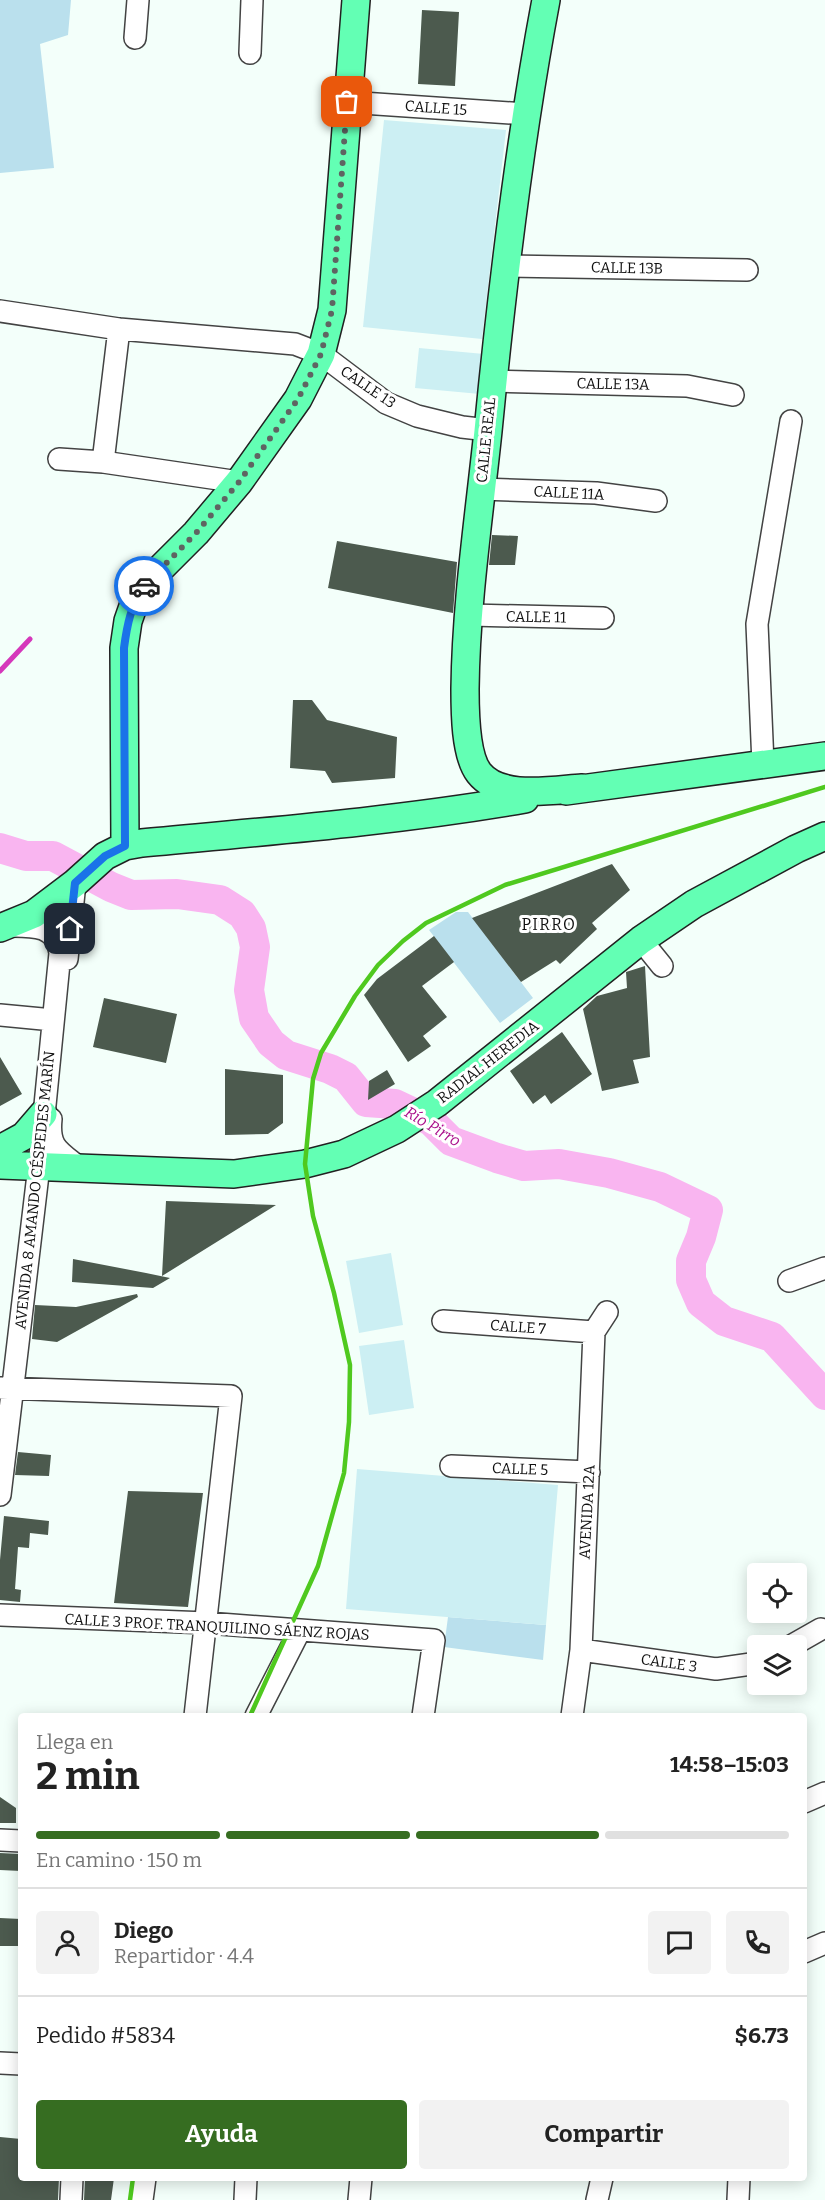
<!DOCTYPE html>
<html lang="es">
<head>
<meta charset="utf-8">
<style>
	body { margin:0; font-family:Bitter,serif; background:#f2f2f2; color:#222; height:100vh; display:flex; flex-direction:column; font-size:22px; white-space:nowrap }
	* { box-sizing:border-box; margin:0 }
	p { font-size:20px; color:#767676 }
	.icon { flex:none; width:33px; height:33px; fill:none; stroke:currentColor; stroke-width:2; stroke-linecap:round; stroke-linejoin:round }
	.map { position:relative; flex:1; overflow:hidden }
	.side { position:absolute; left:18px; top:1713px; width:789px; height:468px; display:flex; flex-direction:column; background:#fff; border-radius:6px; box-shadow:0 3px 15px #0003 }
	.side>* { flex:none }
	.tools { position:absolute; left:747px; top:1563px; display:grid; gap:12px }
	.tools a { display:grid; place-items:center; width:60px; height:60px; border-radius:6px; background:#fff; box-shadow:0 3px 15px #0003; font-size:30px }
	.pin { position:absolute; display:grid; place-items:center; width:51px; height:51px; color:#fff; margin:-26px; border-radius:12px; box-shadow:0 3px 9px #0006 }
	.courier { position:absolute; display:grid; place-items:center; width:60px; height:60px; margin:-30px; border:4px solid #1a73e8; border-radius:50%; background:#fff; color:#222; box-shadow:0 2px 8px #0007 }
	.headline em { font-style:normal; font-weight:700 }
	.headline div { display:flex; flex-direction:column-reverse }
	.headline { display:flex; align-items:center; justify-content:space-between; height:102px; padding:0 18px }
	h1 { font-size:39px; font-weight:700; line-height:45px }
	.bar { display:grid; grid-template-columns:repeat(4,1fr); gap:9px 6px; align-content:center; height:72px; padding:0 18px }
	.bar i { height:8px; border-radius:4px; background:#e0e0e0 }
	.bar .on { background:#366d21 }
	.bar p { grid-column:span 4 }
	.line { display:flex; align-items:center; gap:15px; padding:0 18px; border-top:2px solid #e0e0e0 }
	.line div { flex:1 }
	.round { display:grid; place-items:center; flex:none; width:63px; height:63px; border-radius:6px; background:#f2f2f2 }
	.cta { display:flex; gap:12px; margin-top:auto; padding:12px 18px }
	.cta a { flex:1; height:69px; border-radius:6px; background:#366d21; color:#fff; font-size:24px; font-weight:700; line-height:69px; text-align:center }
	.cta a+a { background:#f2f2f2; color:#222 }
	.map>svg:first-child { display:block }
	.green { fill:#bae0ed }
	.pitch { fill:#cceff3 }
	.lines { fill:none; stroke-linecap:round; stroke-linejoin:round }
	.stream { stroke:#d538bb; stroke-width:5 }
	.river { stroke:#f9b5f0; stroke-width:30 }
	.building { fill:#4c5a4e }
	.minor-casing { stroke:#434343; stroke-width:24 }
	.major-casing { stroke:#212121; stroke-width:30 }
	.minor { stroke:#fff; stroke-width:21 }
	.major { stroke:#63ffb4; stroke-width:27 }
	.rail { stroke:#4fc91f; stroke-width:4.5 }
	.done { stroke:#5f6462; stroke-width:6; stroke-dasharray:0 10.8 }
	.route { stroke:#1a73e8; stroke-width:8 }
	.labels { text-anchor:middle; stroke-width:6; stroke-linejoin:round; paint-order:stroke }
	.street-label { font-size:15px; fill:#101010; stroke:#fff }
	.neighbourhood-label { font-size:16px; letter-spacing:1.5px; fill:#101010; stroke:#fff }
	.water-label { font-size:16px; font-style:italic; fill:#aa118c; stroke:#fff }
</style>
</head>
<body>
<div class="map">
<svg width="825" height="2200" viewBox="0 0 825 2200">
	<rect width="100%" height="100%" fill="#f3fffa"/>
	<!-- green -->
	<path class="green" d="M0,0h71l-3,35 -28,9 14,124 -54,5z
		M456,912h12l65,86 -33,25 -71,-93z
		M448,1617l98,8 -3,35 -99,-13z"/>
	<!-- pitch -->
	<path class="pitch" d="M384,120l122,10 -24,209 -119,-12z
		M419,348l65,6 -4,40 -65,-6z
		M391,1253l12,72 -44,8 -13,-72z
		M404,1340l10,68 -45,7 -10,-69z
		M357,1469l201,16 -12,140 -200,-16z"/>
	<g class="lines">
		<!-- stream -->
		<path class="stream" d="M0,671l30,-32"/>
		<!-- river -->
		<path class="river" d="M0,848l26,8h27l58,31 20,8 46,-1 43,6 22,14 9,14 4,19 -6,43 5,28 17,25 15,12 44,14 16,8 20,25 29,2 36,17 20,20 46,17 27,8 35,-2 50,9 51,14 48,23 -7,27 -10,24v19l10,23 23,18 48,16 53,58"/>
	</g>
	<!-- building -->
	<path class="building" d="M422,10l37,2 -4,74 -37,-2z
		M492,535l26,1 -3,29h-26z
		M337,541l120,21 -4,51 -125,-25z
		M293,700h19l15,20 70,17 -2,41 -63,5 -7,-12 -35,-3z
		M612,864l18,26 -38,33 5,6 -37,35 -4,-4 -35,22 -49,-64z
		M434,936l20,26 -32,24 25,31 -24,19 8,10 -23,16 -44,-67 13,-16z
		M645,966l5,91 -17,3 6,23 -37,8 -19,-82 14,-13 30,-8 -1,-16z
		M104,998l73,16 -11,49 -73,-16z
		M562,1032l30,42 -41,30 -6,-9 -12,9 -23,-33z
		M0,1057l22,37 -22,12z
		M225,1069l58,6v48l-15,11 -43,1z
		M387,1070l8,14 -27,16 1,-19z
		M166,1201l110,4 -114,71z
		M73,1259l73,14 24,5 -17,10 -81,-6z
		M137,1294l1,3 -81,45 -25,-3 3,-34 41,2z
		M18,1452l33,3 -2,21 -34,-1z
		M128,1491l75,2 -15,114 -74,-4z
		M4,1516l45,5 -1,14 -18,-2 -1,15 -11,-1 -3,42 6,1 -1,12 -20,-2v-40z
		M0,1797l16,11v15h-16z
		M0,1853l21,1v17l-21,-1z
		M0,1918l21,1v27h-21z
		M0,2137l21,2v39h38l-1,22h-58z
		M85,2178h29l-3,22h-27z"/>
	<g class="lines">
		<!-- minor casing -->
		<g class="minor-casing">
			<path id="minor" d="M135,38l3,-38
				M250,53l2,-53
				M347,102l179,12
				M506,266l241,4
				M0,311l119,18 176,15 26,10 65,49 31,13 45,11 26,3
				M492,381l195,5 46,9
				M59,459l44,3 136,20
				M103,462l16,-133
				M481,489l115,4 60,8
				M470,615l133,3
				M763,764l-6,-140 34,-203
				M641,940l21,26
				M67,959l8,-76
				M0,1015l53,5
				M51,1119c-3,29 8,32 29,49
				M789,1281l36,-13
				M443,1321l151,11
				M1,1388l230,8 -36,320
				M451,1466l138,6
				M0,1495l39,-329 21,-213c-4,-28 -26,-27 -50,-27
				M0,1615l207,8 227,17 -11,76
				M791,1646l30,-17
				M581,1650l135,19 42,-6
				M256,1716l44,-86
				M572,1716l9,-66 13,-318 13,-20
				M804,1802l21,-9
				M0,1840l21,1
				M804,1952l21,-9
				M0,2063l21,1
				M71,2200l1,-22
				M142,2200l3,-22
				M245,2200l1,-22
				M359,2200l2,-22
				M597,2200l5,-22
				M738,2200l1,-22"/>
		</g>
		<!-- major casing -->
		<g class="major-casing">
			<path id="major" d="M546,0c-27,143 -44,287 -58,431 -9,86 -22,172 -23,258 0,22 0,66 14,84 21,27 73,17 103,15
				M566,791l259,-35
				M125,846l-1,-198 4,-27 8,-23 13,-18 47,-47 43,-51 59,-83 23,-45 11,-44 24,-310
				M0,928l34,-14 41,-31 30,-27 20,-10 17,-3c128,-12 256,-22 383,-44
				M0,1149l24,-13 19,-22
				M0,1165l234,9 71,-10 39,-10 53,-25 40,-26 204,-163 53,-36 102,-55 29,-13"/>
		</g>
		<!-- minor -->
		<use href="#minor" class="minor"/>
		<!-- major -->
		<use href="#major" class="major"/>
		<!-- rail -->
		<path class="rail" d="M250,1716l68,-150 26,-93 5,-51 1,-57 -16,-72 -21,-77 -8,-52 8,-85 8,-26 34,-57 23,-31 25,-24 23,-18 79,-38 320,-98
			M130,2200l3,-22"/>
	</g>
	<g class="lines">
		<!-- done -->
		<path class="done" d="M144,586l52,-53 43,-51 59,-83 23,-45 11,-44 15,-208"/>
		<!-- route -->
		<path class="route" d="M70,929l5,-46 30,-27 20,-10 -1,-198c3,-23 7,-43 20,-62"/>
	</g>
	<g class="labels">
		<!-- street labels -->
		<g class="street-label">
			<text transform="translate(436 108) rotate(4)" y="5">CALLE 15</text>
			<text transform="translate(627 268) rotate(1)" y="5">CALLE 13B</text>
			<text transform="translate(613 384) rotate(1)" y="5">CALLE 13A</text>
			<text transform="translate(368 387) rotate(34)" y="5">CALLE 13</text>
			<text transform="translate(486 440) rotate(-84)" y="5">CALLE REAL</text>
			<text transform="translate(569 493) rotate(3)" y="5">CALLE 11A</text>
			<text transform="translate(536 617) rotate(1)" y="5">CALLE 11</text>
			<text transform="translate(488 1062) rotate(-38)" y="5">RADIAL HEREDIA</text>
			<text transform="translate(35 1190) rotate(-84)" y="5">AVENIDA 8 AMANDO CÉSPEDES MARÍN</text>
			<text transform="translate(518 1327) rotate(4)" y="5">CALLE 7</text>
			<text transform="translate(520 1469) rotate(2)" y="5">CALLE 5</text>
			<text transform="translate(587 1512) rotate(-87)" y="5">AVENIDA 12A</text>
			<text transform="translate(217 1627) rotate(3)" y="5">CALLE 3 PROF. TRANQUILINO SÁENZ ROJAS</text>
			<text transform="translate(669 1663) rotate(8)" y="5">CALLE 3</text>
		</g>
		<!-- neighbourhood labels -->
		<g class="neighbourhood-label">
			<text x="549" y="930">PIRRO</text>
		</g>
		<!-- water labels -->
		<g class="water-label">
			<text transform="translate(433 1126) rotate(31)" y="6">Río Pirro</text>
		</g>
	</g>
</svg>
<div class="tools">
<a><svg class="icon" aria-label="locate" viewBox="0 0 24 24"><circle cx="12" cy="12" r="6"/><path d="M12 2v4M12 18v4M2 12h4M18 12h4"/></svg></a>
<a><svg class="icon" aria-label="layers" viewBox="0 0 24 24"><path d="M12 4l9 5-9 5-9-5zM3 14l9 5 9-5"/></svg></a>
</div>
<div class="pin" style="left:347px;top:102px;background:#ea580c"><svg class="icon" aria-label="bag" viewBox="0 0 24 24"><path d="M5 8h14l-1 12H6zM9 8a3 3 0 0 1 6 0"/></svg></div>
<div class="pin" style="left:70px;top:929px;background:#1f2937"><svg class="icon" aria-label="home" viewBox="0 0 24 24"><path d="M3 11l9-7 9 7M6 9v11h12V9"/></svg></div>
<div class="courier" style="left:144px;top:586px"><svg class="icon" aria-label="car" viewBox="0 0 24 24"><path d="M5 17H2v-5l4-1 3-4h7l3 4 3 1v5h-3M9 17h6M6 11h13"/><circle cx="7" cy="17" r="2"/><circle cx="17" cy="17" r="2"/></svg></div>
<section class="side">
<div class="headline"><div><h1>2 min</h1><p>Llega en</p></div><em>14:58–15:03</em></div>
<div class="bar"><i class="on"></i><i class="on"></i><i class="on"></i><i></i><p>En camino · 150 m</p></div>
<div class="line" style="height:108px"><a class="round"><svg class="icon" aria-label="person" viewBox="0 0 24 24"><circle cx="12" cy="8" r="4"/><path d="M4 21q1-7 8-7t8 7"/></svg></a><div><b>Diego</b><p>Repartidor · 4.4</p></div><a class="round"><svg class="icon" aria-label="chat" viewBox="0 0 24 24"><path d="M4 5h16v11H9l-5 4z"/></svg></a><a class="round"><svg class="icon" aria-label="phone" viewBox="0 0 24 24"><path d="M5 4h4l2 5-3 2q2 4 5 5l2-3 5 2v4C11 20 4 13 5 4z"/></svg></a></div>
<div class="line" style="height:78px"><div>Pedido #5834</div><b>$6.73</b></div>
<div class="cta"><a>Ayuda</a><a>Compartir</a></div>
</section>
</div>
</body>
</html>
